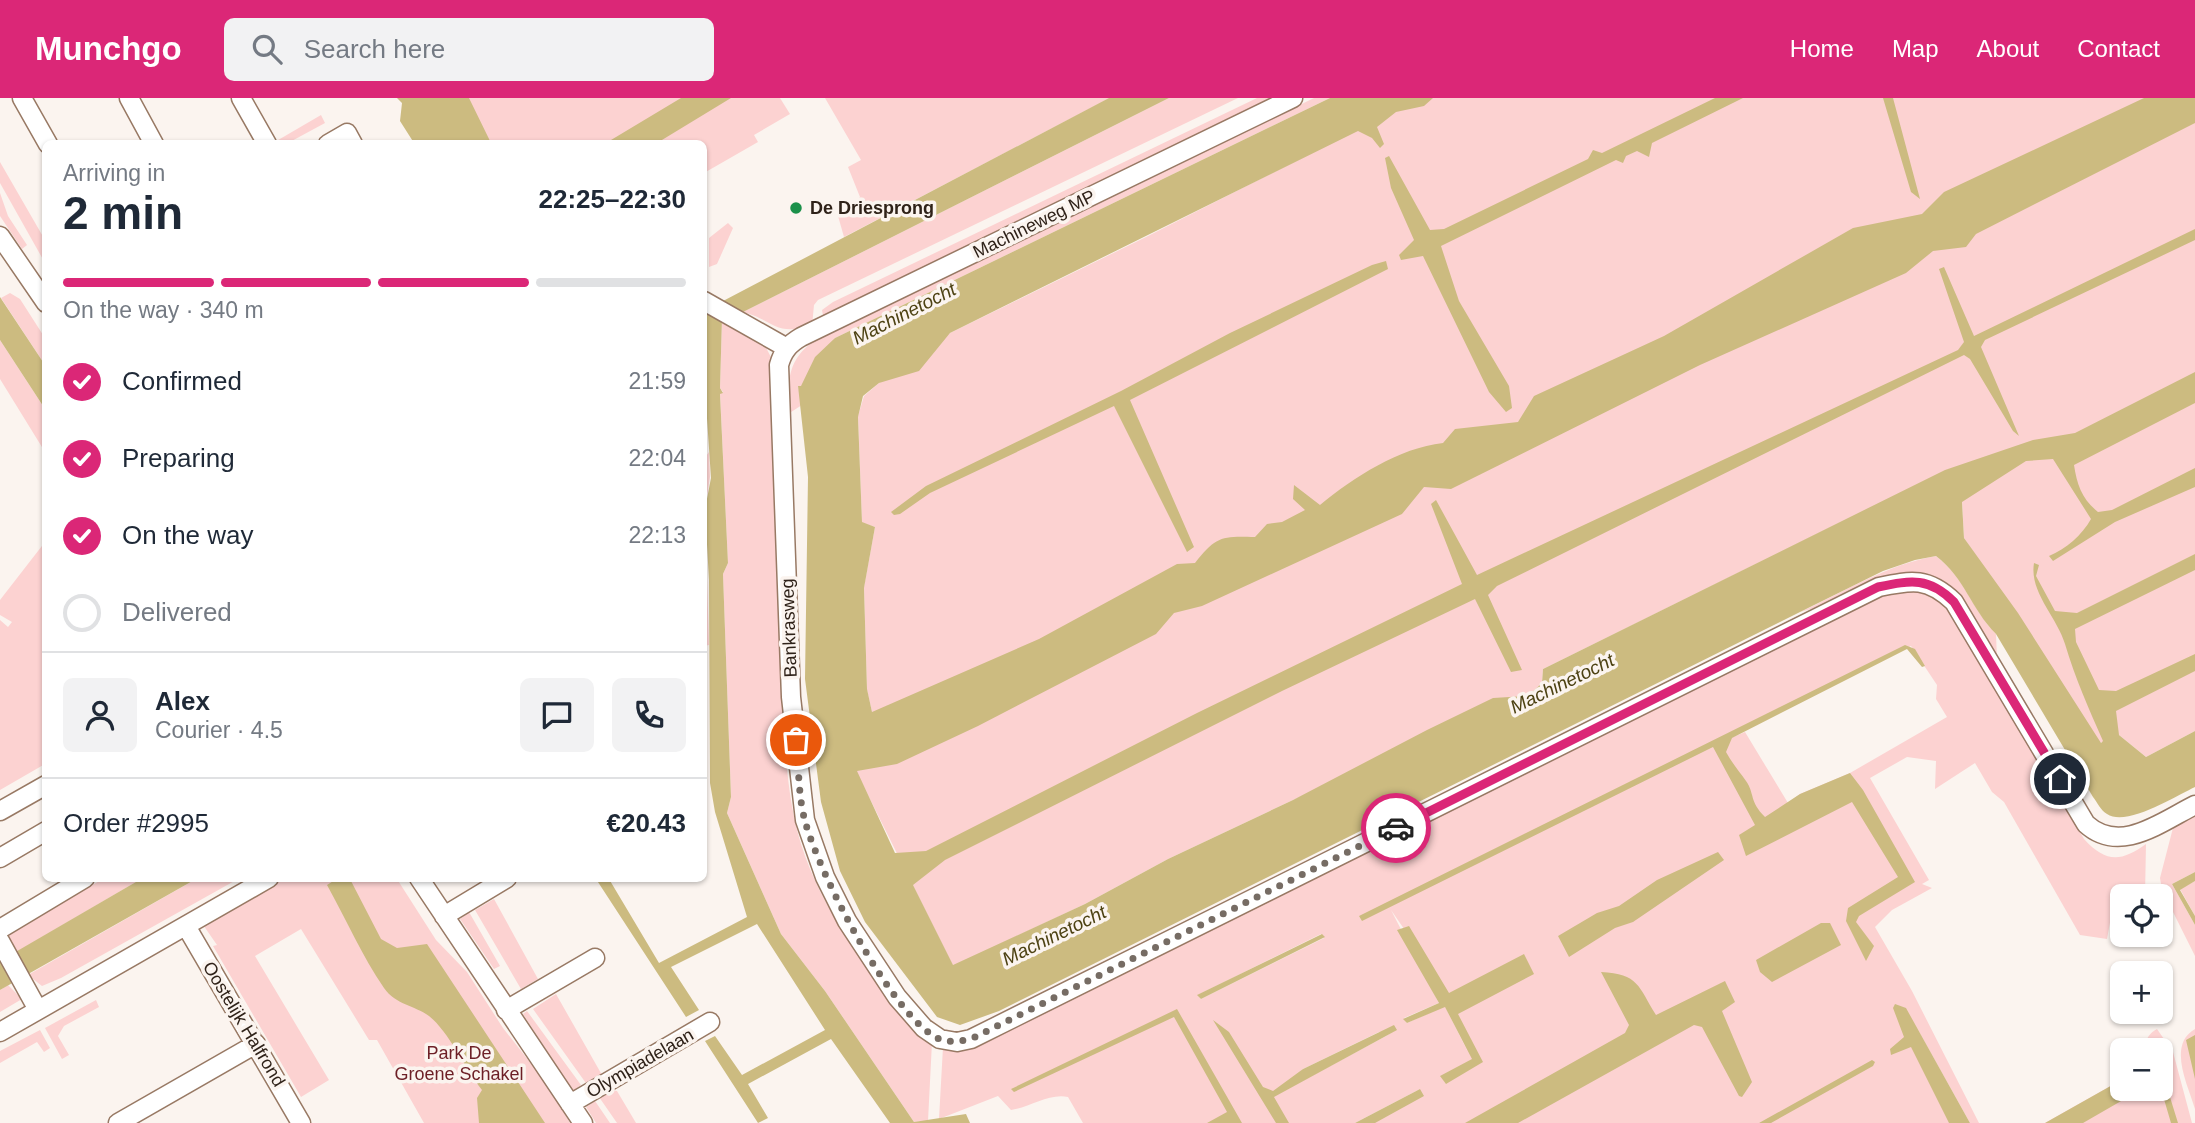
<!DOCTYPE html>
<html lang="en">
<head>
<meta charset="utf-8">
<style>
	body { margin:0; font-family:Helvetica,sans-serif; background:#f2f2f3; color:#1f2937; height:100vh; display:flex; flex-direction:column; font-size:26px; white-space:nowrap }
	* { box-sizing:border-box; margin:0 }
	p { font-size:23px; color:#747a83 }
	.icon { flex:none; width:38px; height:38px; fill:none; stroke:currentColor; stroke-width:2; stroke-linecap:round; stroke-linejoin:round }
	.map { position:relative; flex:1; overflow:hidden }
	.drawer { position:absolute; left:42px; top:42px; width:665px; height:742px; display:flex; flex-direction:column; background:#fff; border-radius:10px; box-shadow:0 2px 5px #0004 }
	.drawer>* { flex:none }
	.buttons { position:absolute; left:2110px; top:786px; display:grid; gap:14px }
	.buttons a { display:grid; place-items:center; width:63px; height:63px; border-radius:10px; background:#fff; box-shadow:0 2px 5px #0004; font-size:35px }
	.pin { position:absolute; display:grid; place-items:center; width:60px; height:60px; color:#fff; margin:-30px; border:4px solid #fff; border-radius:50%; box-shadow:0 2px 7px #0007 }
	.courier { position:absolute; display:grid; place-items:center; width:70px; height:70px; margin:-35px; border:5px solid #db2777; border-radius:50%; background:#fff; color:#222; box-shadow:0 2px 9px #0007 }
	.overview em { font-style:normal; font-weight:800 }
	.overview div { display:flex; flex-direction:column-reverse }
	.overview { display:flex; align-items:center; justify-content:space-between; height:119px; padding:0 21px }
	h1 { font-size:46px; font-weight:800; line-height:52px }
	.bar { display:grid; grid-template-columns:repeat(4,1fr); gap:10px 7px; align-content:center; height:84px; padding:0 21px }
	.bar i { height:9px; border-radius:5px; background:#e0e1e3 }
	.bar .selected { background:#db2777 }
	.bar p { grid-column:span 4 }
	.line { display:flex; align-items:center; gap:18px; padding:0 21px; border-top:2px solid #e0e1e3 }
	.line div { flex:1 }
	.round { display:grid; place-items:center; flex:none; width:74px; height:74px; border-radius:10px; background:#f2f2f3 }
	ol { padding:0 21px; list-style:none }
	li { display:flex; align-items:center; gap:21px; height:77px }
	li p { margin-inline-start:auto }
	li .icon { padding:7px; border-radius:50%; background:#db2777; color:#fff; stroke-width:4 }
	li:last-child { color:#747a83 }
	li i { width:38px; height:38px; border:4px solid #e0e1e3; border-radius:50% }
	header { display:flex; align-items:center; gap:42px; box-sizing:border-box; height:98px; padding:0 35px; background:#db2777; color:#fff }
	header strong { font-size:33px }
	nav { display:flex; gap:38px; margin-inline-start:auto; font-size:24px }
	.search { width:490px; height:63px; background:#f2f2f3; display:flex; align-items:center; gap:18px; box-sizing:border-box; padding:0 24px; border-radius:10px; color:#747a83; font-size:26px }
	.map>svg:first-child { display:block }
	.green { fill:#fcd2d1; fill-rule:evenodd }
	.water { fill:#ccbb80 }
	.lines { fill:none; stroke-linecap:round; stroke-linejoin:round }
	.minor-casing { stroke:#987964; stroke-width:21 }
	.minor { stroke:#fff; stroke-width:18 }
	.done { stroke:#766c64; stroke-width:7; stroke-dasharray:0 12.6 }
	.route { stroke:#db2777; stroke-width:9 }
	.poi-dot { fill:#1b904a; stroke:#fbf4ef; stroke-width:2.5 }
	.labels { text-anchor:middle; stroke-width:7; stroke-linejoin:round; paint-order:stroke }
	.poi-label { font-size:18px; font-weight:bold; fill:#2f2219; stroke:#fbf4ef; text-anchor:start }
	.street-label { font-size:18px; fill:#2f2219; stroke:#fbf4ef }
	.park-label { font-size:18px; fill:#6d1f26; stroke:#fbf4ef }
	.water-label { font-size:19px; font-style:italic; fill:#4d4213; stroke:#fbf4ef }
</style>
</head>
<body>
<header>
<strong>Munchgo</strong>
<div class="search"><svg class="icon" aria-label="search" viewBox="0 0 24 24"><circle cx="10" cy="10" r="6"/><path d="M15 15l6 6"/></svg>Search here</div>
<nav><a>Home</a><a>Map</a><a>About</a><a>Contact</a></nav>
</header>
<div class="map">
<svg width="2195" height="1025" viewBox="0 0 2195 1025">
	<rect width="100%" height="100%" fill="#fbf4ef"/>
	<!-- green -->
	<path class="green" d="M409,0h371l10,16 -36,21 4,7 -54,31v-29l-269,-1z
		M825,0h285l-266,139 -6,-21 22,-19 -12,-30 13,-7z
		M1169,0h69l-420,202 -4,5 -2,21c-39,10 -36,-5 -69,-14z
		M1257,0h12l1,7 -446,216 -2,-11 11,-8z
		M1314,0h16l-495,240 -34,49 -3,-1 4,19 -14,9c1,-30 -3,-50 23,-71z
		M1420,0h775v633l-49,26 -27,-22 -19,8 -136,-205 -2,-37 -13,-32 -406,200 -1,14 -14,13 -235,104 -125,59 -83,45 -132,62 -97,-195 16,-59 -5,-22 -3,-103 11,-60 -13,-4 -4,-107 6,-20 15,-13 71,-50 196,-96z
		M321,17l4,8 -37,20h-15z
		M0,64l45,78v23l-45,-80z
		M0,95l8,23 19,29 -5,4 -22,-33z
		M728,125l5,5 -16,36 -8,3v-29z
		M10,195l10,6 25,39v27l-44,-67z
		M722,220l40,22 12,23c3,90 7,180 9,270 1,69 -2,145 18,211 24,76 78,141 131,198l-4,79 -14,1 -89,-131 -44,-57 -54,-121 4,-16 -8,-223 5,-11 -8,-170 3,-1 -3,-4z
		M0,242l45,69v43l-45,-73z
		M709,354l1,25 -5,31 4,137 -5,1v-187z
		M45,444v222l-45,26v-170l8,7 4,-5 -12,-7v-15z
		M1936,458c30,23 35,52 60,78l1,25 -68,-83 -129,36c44,-20 88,-48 136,-56z
		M1898,490l37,6 21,19 128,226c22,24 37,23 62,5l-1,52h-22v15l-12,6 -4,22 -27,-4 -76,-133 -12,-10 -17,-29 -40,26 1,-28 -29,-4 -37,21 59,102 -7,4 10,4 -40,22 -17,17 37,64 67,132h-9l-56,-100 52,100h-594l48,-34 -65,34h-272l-15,-26c-19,-4 -37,10 -57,13l-13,-14 -59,23 4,-72 919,-447zM1911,548l26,39 -1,14 11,18 -97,56 -50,21 -12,9 -43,-71c-17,8 -32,12 -50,19zM1391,812l33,48 43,92 -22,-44 -38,17 -3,-5 35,-15zM1321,836l3,4 -123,61 -3,-4zM1394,933l-8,5 -110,59 27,-26 76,-37z
		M2195,712v62l-23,12 23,41v31l-33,-66 -2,-12 14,-54z
		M103,781h38l-126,74 -7,-16 6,-9z
		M196,781h42l-177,99 -19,8 -14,-11z
		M264,781h133l39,61 31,32 36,56 44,56 23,39h-146l-47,-83h-8l-68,-111 -46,27 74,124 -28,17 -88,-151 4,-1 -18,-26z
		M2195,783v35l-15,-27z
		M494,801l44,80 -17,10 -46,-79z
		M469,814l31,54 -6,3 -34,-50z
		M8,887l14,14 -22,13v-22z
		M556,896l46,81 -3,5 -11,6 -55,-77z
		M96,902l3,7 -35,19 -6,10 11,19 -7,4 -17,-31z
		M527,913l54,74 -8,6 -50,-77z
		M2157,931l16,23 19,71h-147l78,-44v9h38v-38h-15c-2,-9 3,-17 11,-21z
		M2195,931v80c-7,-24 -28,-64 0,-80z
		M40,932l10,18 -6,4 -7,-10 -37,21v-12z
		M611,992l6,1 19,32h-19l-18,-26z
		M595,1003l15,22h-14l-10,-16z"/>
	<!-- water -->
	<path class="water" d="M397,0h72l22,45h-77l-14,-22 2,-18z
		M681,0h50l-74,45h-51z
		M1109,0h60l-426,214 -21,6 -2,70 3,5 -3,1 8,169 -5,11 8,223 -4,16 54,121 44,57 89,131 52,-8 4,9h-80l-59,-84 -83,45 20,34 -10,5 -53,-82 10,-5 27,39 83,-45 -68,-106 -86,43 28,43 -13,7 -90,-138h13l50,84 88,-46 -32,-105 -5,-29 -1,-203 -4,-71 6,-31 -7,-104v-63z
		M1330,0h103l-9,8 -28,6 -19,15 7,17 -4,4 -8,-10 -14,-7 -408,202 -31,38 -40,12 -16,13 -5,21 4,105 13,5 -11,61 3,101 5,23 167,-73 138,-75 18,-1c21,-27 27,-27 60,-26l12,-13 15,-2 23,-12 -12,-11 1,-14 26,20c34,-28 79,-57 123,-62l12,-14 63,-7 16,-26 130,-60 189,-108 69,-14 22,-22 200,-94h51v25l-219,111 -10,13 -33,4 -27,22 -206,92 -249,124 -27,-2 -22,27 -200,92 -28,7 -18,21 -178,92 -81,38 -40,7 38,82 31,-2 271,-138 265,-129 -31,-80 5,-4 41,75 481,-225 6,-8 -25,-73 5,-2 30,69 221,-107v11l-210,100 -4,7 38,89 -6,-5 -43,-72 -6,-4 -467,231 -9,9 34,75 -11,2 -36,-73 -193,92 -337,169 -32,25 40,80 132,-61 83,-45 125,-59 134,-70 66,-32 35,-2 14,-13 1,-14 402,-199 88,-30 42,-7 120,-61v31l-121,62c3,20 8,34 24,47l14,-2 83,-42v19l-80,35 -62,39 -4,-5c17,-7 33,-21 42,-37l-38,-60 -27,2 -64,41 2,36 54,75 83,130 2,-2c-14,-32 -28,-63 -38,-97 -8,-27 -36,-52 -31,-81l5,2 -3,11 19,35 22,2 118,-59v16l-120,59 1,13 23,48 17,1 79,-37v17l-79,40 3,24 27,22 49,-26v56c-19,9 -68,40 -88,27 -6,-3 -10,-12 -14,-17l-97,-163c-25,-25 -31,-56 -60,-78l-21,4 -32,11 -83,41 -801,399 -39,14 -23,-8 -72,-95 -25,-51 -19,-69 -16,-123 3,-202 -10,-91h3l14,-29 20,-19z
		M1715,0h28l-91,45 -3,14 -12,-6 -11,5 -3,7 -7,-3 -175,86 18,55 50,85 3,22 -6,4 -17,-20 -66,-136 -22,4 -2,-5 15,-15 -23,-52 -6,-30 4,-2 41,74 14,-1 144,-70 5,-9 9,3z
		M1883,0h10l27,101 -9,-7z
		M1386,163l2,8 -258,131 64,147 -7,5 -73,-146 -184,87 -30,21 -6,1 -3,-3 35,-26 195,-95 109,-58 142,-68z
		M0,199l45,68v44l-45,-69z
		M1905,547l10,4 10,17 -3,1 -15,-18 -175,89 -6,14c6,11 13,19 20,29 9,13 3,20 19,36l35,-23 50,-21 13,17 52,92 -56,34 -3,6 18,24 -8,15 -20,-40 2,-13 50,-31 -46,-75 -106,54 -7,-21 16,-10 -42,-78 -351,174 -3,-5z
		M1718,754l6,8 -91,62 -18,6 -46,29 -11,-21 39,-23 22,-7 38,-26z
		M2195,774v9l-15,9 15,26v9l-23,-41z
		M338,780l13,3 30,58 16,9 30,-4 118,179h-66l-2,-25 5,-8c-17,-22 -33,-58 -53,-74 -15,-11 -33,-11 -45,-28 -22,-32 -38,-69 -57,-103z
		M141,781h55l-196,111v-29z
		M1821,825h9l11,22 -69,37 -12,-10 -4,-12z
		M1409,828l40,67 75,-39 10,20 -76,40 25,48 -37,22 -6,-8 32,-17 -27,-52 -38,16 -4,-4 36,-16 -42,-73z
		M1322,836l3,3 -124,62 -4,-4z
		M1601,874c38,2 37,14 55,43l69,-34 10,21 -13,9 30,71 -10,15 -3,-1 -37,-69 -8,-2 -176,98h-53l160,-90 4,-8z
		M1895,906l11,4 64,115h-21l-38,-76 -20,8 -1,-6 14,-12 -11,-29z
		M1177,911l65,114h-35l20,-11 -53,-95 -160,75 -3,-3z
		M1213,922l16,12 34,55 10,4 30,-22 91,-44 3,5 -123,67 15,26h-13z
		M2195,937v44l-9,-39z
		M1872,962l3,2 -2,4 -102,57h-12z
		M2161,970l17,55h-7l-10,-34z
		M2123,981v9l19,1 -59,34h-38z
		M1420,991l4,7 -49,27h-20z"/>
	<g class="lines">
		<!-- minor casing -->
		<g class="minor-casing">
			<path id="minor" d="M22,0l26,46
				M129,0l25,46
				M241,0l26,46
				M1293,0l-492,239c-12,7 -18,14 -22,28l12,332 14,123 20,57 22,44 50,76 27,31 16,11 17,3 14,-3 908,-452c33,-7 49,-10 75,15l132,222c34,31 75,-2 109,-19
				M328,46l19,-11 6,11
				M0,138l46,67
				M704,203l83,47
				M0,713l46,-26
				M0,760l46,-27
				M419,780l164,245
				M444,818l63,-38
				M186,828l115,197
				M0,831l85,-51
				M0,843l38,69
				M506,912l89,-52
				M0,934l269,-154
				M570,1006l140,-82
				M118,1025l138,-79"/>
		</g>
		<!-- minor -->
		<use href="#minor" class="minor"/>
	</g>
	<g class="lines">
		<!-- done -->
		<path class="done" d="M796,642c3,26 2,56 9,81 13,50 87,196 134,218 10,4 21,2 32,0l425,-211"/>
		<!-- route -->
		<path class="route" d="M1396,730l482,-241c34,-7 51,-10 76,15l106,177"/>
	</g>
	<!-- markers -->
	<circle class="poi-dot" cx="796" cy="110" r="7"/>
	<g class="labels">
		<!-- poi labels -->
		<g class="poi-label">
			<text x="810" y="116">De Driesprong</text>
		</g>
		<!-- street labels -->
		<g class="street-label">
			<text transform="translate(1034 126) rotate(-26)" y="6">Machineweg MP</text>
			<text transform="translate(789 530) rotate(-92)" y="6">Bankrasweg</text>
			<text transform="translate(244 926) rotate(59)" y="6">Oostelijk Halfrond</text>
			<text transform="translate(640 965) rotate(-30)" y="6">Olympiadelaan</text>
		</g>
		<!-- park labels -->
		<g class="park-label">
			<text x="459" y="961">Park De<tspan x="459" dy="21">Groene Schakel</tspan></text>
		</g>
		<!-- water labels -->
		<g class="water-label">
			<text transform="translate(904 215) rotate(-27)" y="7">Machinetocht</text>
			<text transform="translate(1562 585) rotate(-26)" y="7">Machinetocht</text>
			<text transform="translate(1054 837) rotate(-26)" y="7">Machinetocht</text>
		</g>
	</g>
</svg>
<div class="buttons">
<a><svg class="icon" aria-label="locate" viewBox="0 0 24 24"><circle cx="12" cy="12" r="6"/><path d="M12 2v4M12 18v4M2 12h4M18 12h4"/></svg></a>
<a>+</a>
<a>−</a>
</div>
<div class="pin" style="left:796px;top:642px;background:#ea580c"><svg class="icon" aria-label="bag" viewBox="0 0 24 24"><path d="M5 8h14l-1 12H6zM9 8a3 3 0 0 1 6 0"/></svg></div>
<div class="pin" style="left:2060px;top:681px;background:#1f2937"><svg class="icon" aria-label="home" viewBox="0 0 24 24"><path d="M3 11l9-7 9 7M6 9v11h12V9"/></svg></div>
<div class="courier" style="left:1396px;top:730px"><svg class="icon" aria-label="car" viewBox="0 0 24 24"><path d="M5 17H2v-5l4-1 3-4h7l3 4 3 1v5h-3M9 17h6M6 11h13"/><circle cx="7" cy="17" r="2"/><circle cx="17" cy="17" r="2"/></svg></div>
<section class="drawer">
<div class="overview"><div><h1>2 min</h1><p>Arriving in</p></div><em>22:25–22:30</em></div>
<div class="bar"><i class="selected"></i><i class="selected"></i><i class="selected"></i><i></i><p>On the way · 340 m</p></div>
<ol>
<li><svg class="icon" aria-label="check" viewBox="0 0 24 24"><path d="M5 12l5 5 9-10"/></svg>Confirmed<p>21:59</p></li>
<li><svg class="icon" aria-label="check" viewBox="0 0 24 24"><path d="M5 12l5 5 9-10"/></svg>Preparing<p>22:04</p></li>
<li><svg class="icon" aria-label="check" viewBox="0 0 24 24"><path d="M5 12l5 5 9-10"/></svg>On the way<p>22:13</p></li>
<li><i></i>Delivered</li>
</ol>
<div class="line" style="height:126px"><a class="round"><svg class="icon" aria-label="person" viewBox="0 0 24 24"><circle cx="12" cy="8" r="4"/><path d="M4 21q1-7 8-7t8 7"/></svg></a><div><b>Alex</b><p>Courier · 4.5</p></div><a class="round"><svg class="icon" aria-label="chat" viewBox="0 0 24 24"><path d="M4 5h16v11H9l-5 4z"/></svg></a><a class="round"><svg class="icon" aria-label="phone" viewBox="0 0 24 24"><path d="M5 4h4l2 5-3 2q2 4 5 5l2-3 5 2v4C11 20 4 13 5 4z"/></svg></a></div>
<div class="line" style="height:91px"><div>Order #2995</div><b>€20.43</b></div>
</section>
</div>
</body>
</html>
